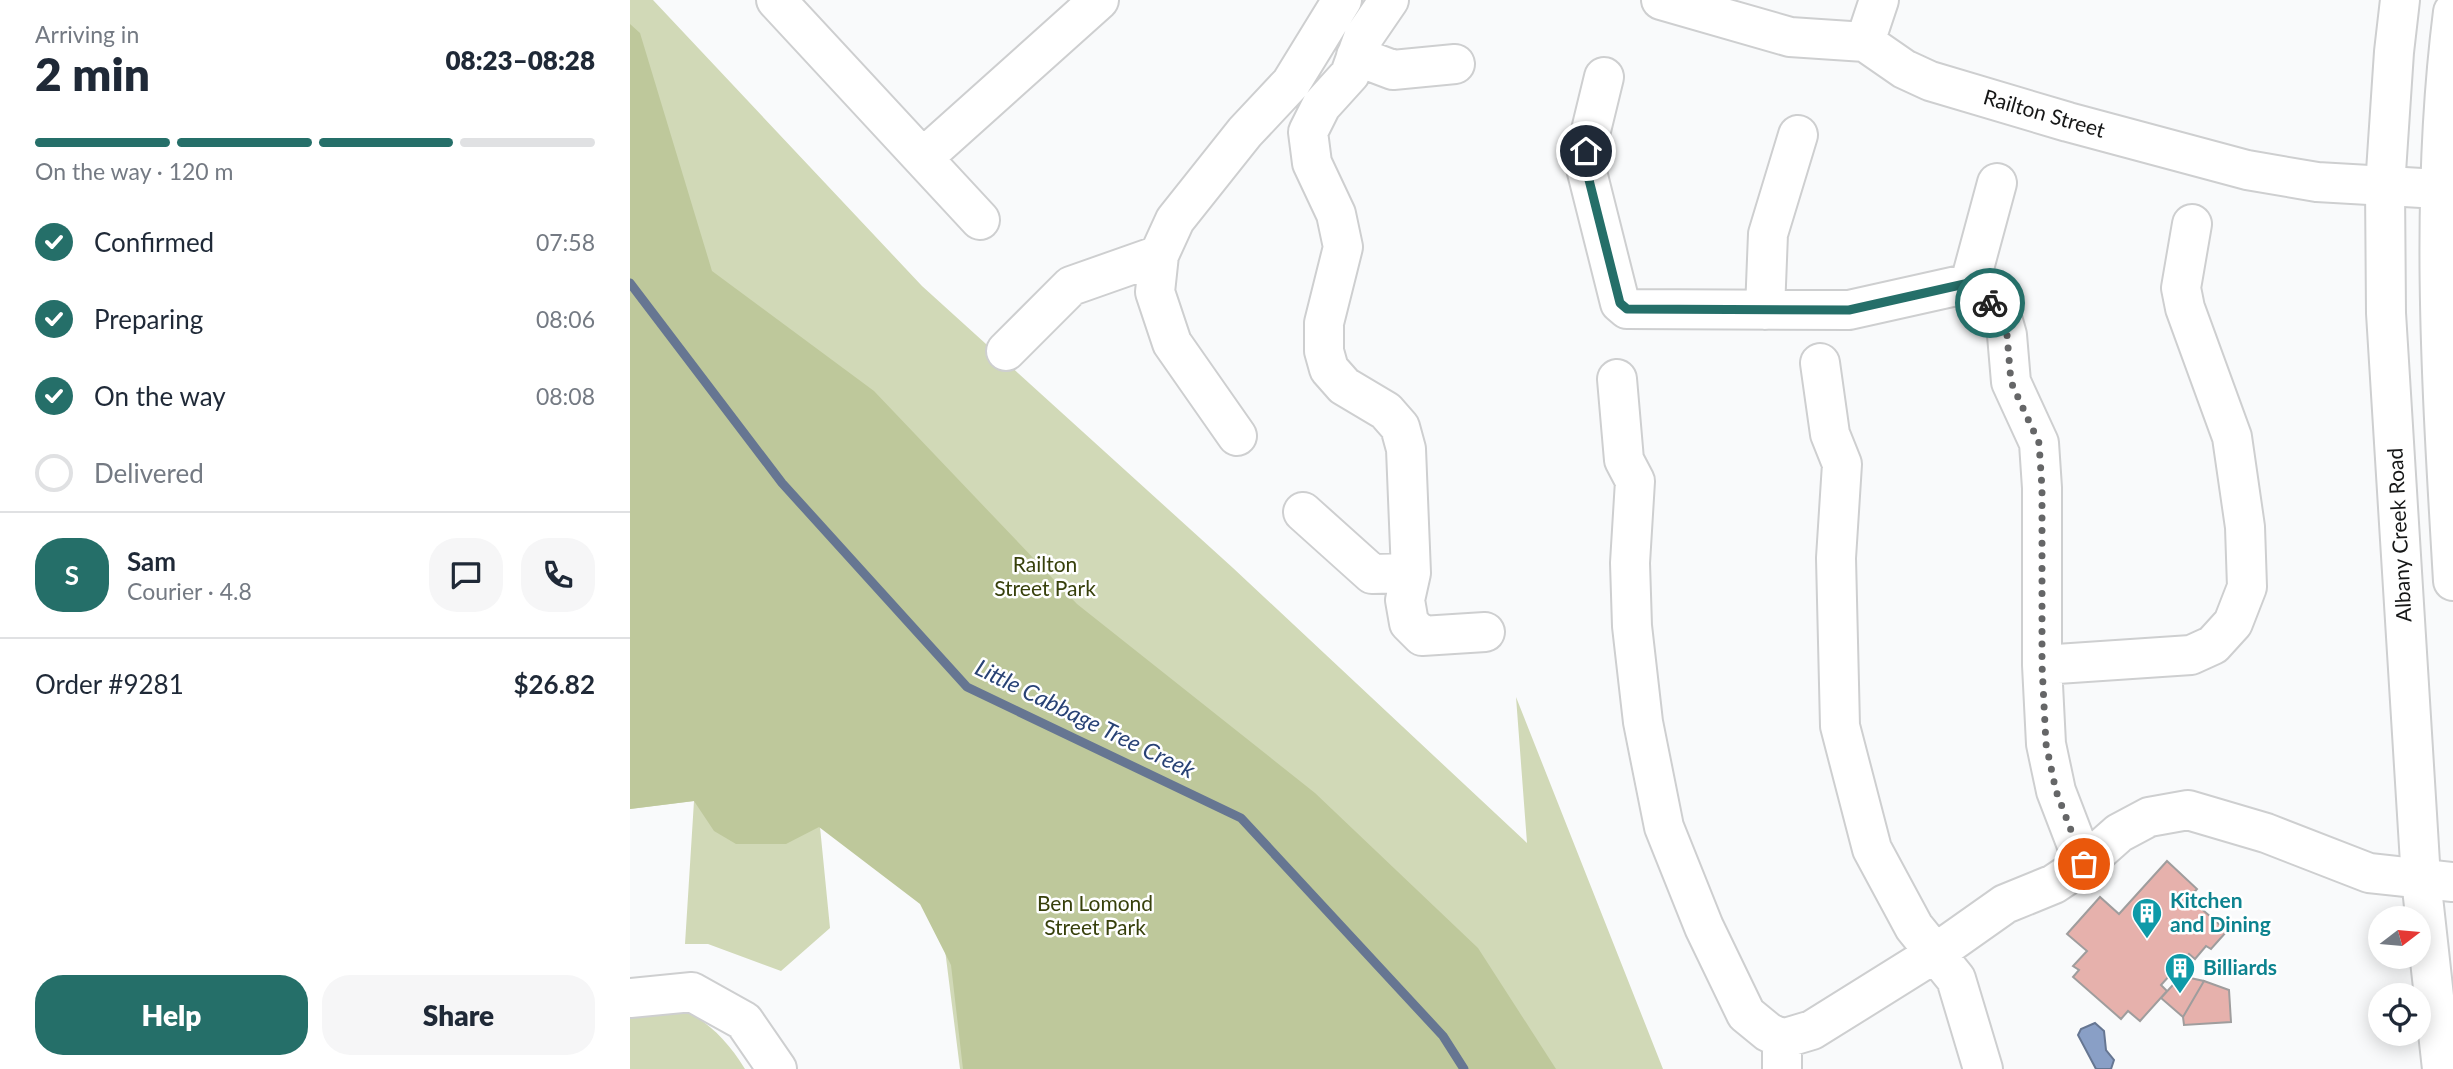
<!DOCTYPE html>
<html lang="en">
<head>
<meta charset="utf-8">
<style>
	body { margin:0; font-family:Lato,sans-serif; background:#f6f6f7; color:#1f2937; height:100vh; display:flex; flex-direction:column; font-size:26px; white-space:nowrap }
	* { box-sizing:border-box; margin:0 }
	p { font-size:23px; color:#747a83 }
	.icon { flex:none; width:38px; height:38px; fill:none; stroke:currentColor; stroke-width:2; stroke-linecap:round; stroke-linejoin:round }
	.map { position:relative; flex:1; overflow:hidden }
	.side { display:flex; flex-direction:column; background:#fff; width:630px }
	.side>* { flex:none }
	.needle { width:46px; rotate:74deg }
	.buttons { position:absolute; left:1738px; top:906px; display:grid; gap:14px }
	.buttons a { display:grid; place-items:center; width:63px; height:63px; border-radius:50%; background:#fff; box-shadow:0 4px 18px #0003; font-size:35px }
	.pin { position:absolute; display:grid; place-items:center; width:60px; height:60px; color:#fff; margin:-30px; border:4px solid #fff; border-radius:50%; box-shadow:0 2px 7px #0007 }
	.courier { position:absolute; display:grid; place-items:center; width:70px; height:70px; margin:-35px; border:5px solid #256f69; border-radius:50%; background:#fff; color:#222; box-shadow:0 2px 9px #0007 }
	.head em { font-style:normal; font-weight:800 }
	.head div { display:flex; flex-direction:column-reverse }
	.head { display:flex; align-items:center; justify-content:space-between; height:119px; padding:0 35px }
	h1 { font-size:46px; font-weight:800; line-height:52px }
	.bar { display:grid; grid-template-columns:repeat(4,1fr); gap:10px 7px; align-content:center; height:84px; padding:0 35px }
	.bar i { height:9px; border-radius:5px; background:#e0e1e3 }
	.bar .on { background:#256f69 }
	.bar p { grid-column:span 4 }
	.line { display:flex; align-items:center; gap:18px; padding:0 35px; border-top:2px solid #e0e1e3 }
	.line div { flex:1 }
	.round { display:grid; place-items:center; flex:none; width:74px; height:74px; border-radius:28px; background:#f6f6f7 }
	ol { padding:0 35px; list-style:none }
	li { display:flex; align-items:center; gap:21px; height:77px }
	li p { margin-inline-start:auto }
	li .icon { padding:7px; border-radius:50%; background:#256f69; color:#fff; stroke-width:4 }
	li:last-child { color:#747a83 }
	li i { width:38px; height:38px; border:4px solid #e0e1e3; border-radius:50% }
	.button { display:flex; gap:14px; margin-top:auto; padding:14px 35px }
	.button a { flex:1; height:80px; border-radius:28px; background:#256f69; color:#fff; font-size:28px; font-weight:800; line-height:80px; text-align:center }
	.button a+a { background:#f6f6f7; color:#1f2937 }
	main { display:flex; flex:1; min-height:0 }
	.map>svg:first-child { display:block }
	.green { fill:#d1d9b7 }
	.forest { fill:#bec89b }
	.water { fill:#899fc6; stroke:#667692; stroke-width:2 }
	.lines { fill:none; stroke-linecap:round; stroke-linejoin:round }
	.stream { stroke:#667692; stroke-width:9 }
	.building { fill:#e6b1ac; stroke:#9f9d9d; stroke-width:2 }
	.minor-casing { stroke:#cecfd0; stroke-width:42 }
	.major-casing { stroke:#cecfd0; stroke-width:42 }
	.minor { stroke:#fff; stroke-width:38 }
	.major { stroke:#fff; stroke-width:38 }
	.done { stroke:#656667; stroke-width:7; stroke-dasharray:0 12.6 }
	.route { stroke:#256f69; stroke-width:9 }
	.labels { text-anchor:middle; stroke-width:5; stroke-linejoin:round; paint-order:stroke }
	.street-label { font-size:21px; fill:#161717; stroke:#fff }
	.park-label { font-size:21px; fill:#37400b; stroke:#fff }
	.culture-label { font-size:21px; font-weight:bold; fill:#0d838f; stroke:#fff; text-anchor:start }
	.water-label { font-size:23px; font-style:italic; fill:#284275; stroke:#fff }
</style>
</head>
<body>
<main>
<section class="side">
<div class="head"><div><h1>2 min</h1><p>Arriving in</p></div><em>08:23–08:28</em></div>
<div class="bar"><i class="on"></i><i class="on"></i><i class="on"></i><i></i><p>On the way · 120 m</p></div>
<ol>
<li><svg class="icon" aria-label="check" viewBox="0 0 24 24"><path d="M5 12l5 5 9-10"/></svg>Confirmed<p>07:58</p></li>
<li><svg class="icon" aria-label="check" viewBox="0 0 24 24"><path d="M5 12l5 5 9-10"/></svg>Preparing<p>08:06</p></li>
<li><svg class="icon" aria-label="check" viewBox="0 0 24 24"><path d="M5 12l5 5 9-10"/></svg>On the way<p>08:08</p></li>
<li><i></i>Delivered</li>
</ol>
<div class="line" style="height:126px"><b class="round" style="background:#256f69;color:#fff">S</b><div><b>Sam</b><p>Courier · 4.8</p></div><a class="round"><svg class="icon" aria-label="chat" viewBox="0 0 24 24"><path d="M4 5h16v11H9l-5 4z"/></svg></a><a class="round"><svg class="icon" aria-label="phone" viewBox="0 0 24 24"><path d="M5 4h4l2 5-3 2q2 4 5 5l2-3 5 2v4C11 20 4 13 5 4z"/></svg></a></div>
<div class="line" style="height:91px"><div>Order #9281</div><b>$26.82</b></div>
<div class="button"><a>Help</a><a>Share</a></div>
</section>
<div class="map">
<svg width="1823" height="1069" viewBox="0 0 1823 1069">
	<rect width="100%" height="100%" fill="#f9fafb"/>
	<!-- green -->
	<path class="green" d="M0,0h23l269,286 311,282 294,275 -11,-146 147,372h-703l-25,-199 -115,-43 10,101 -49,43 -73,-27h-23l9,-143 -64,8z
		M55,1010c27,15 44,33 60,59h-115v-54z"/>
	<!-- forest -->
	<path class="forest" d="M0,24l10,9 72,238 162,120 203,213 238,189 163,155 78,121h-593l-12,-104 -31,-61 -101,-77 -33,17h-50l-22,-13 -20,-30 -64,8z"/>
	<!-- water -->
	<path class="water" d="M1465,1023l9,8 2,19 8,10 -3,9h-15l-18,-34 3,-6z"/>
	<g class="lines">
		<!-- stream -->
		<path class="stream" d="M0,283l152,200 185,204 274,131 202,218 21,33"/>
	</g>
	<!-- building -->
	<path class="building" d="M1537,861l30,28 -8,9 38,33 -16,18 -5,-3 -11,13 -6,-5 -28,31 6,6 -27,30 -12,-10 -7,8 -48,-42 6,-7 -6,-4 14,-15 -20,-17 33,-37 19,17z
		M1551,976l23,5 -21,36 -22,-19z
		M1574,981l25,9 2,32 -47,3 -1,-8z"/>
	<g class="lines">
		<!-- minor casing -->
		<g class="minor-casing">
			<path id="minor" d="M146,0l204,220
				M759,0l-26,38 -13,36 -29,32 -13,26 4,31 24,51 7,33 -19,76v28l5,18 15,17 42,25 14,16 6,22 5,124 -6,27 4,23 13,13 63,-4
				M1031,0l129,37 75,5 39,27 26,12 138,41 179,48 70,12 122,7
				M1235,42l14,-42
				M726,56l37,14 62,-6
				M974,77l-18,74v17l34,135 7,6 222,1 121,-27
				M294,157l175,-157
				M1367,183l-27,100 31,31 6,21 4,47 28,61 3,45v177l4,79 10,47 28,73
				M1135,310l3,-76 30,-99
				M376,351l65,-65 88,-31
				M1190,363l10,71 12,30 -6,94 4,168 32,123 42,78 42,52 27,90
				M987,379l7,81 11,21 -5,82 2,63 11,96 21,105 40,100 42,87 22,18 14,7v30
				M607,436l-65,-93 -17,-51 4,-37 16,-35 70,-88 46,-49 51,-83
				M673,512l69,62 39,-1
				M1412,665l149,-10 22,-10 20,-22 14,-36 -2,-60 -13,-90 -47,-129 -4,-20 11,-64
				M0,998l62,-6 52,29 33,48
				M1152,1039l30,-9 125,-78 68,-48 49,-20 30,-20 35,-31 30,-16 39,-7 78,23 103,40 84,9"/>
		</g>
		<!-- major casing -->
		<g class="major-casing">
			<path id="major" d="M1770,0l-6,52 -9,135 1,126 35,566 21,190
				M1823,12c-24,190 -11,379 0,569"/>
		</g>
		<!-- minor -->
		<use href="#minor" class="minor"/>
		<!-- major -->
		<use href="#major" class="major"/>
	</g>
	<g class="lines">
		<!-- done -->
		<path class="done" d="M1360,303l11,11 6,21 4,47 28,61 3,45v177l4,79 10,47 28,73"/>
		<!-- route -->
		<path class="route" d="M956,151v17l34,135 7,6 222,1 120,-27 21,20"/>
	</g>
	<!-- icons -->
	<defs>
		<g id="building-pin" transform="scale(1.575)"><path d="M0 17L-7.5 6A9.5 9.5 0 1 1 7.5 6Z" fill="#0f9aa8" stroke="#fff"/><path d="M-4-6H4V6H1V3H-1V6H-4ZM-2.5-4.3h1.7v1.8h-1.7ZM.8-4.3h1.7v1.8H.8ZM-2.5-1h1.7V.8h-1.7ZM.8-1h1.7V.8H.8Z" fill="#fff"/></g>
	</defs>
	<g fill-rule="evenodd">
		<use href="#building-pin" x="1517" y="913"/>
		<use href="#building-pin" x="1550" y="968"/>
	</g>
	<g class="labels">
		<!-- street labels -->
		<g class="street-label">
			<text transform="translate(1414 114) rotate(16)" y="7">Railton Street</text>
			<text transform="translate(1770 535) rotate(-93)" y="7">Albany Creek Road</text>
		</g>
		<!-- park labels -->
		<g class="park-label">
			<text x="415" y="572">Railton<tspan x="415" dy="24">Street Park</tspan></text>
			<text x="465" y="911">Ben Lomond<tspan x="465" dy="24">Street Park</tspan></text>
		</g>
		<!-- culture labels -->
		<g class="culture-label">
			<text x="1540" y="908">Kitchen<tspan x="1540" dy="24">and Dining</tspan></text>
			<text x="1573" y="975">Billiards</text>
		</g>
		<!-- water labels -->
		<g class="water-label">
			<text transform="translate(455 719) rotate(26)" y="8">Little Cabbage Tree Creek</text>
		</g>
	</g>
</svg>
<div class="buttons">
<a><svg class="needle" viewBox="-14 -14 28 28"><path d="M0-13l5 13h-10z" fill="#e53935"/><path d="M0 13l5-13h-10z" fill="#747a83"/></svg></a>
<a><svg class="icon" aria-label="locate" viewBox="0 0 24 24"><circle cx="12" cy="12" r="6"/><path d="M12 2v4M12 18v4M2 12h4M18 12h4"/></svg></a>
</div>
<div class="pin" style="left:1454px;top:864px;background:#ea580c"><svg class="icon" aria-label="bag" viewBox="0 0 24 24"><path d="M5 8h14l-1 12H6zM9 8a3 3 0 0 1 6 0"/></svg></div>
<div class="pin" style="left:956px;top:151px;background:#1f2937"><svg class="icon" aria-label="home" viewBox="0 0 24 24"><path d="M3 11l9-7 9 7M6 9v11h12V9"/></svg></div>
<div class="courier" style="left:1360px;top:303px"><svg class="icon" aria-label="bike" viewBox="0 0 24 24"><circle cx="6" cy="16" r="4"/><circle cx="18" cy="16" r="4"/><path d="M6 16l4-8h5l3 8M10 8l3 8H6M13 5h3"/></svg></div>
</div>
</main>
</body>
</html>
